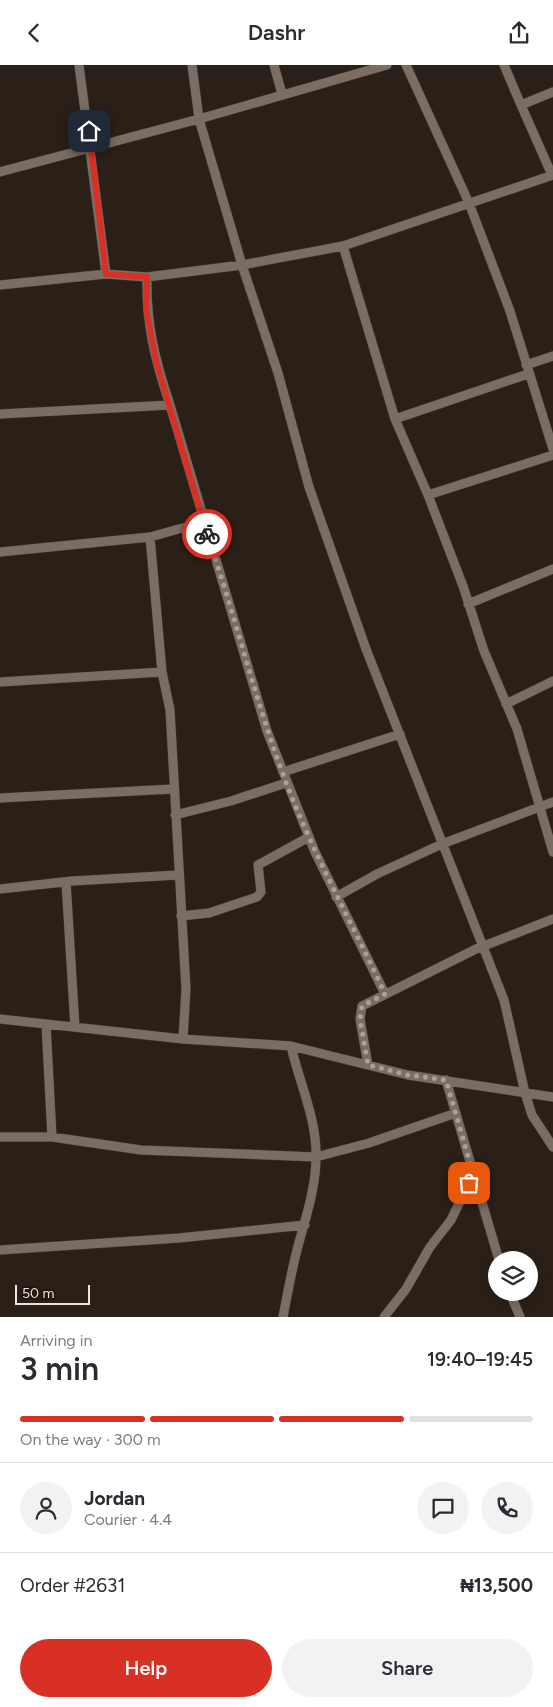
<!DOCTYPE html>
<html lang="en">
<head>
<meta charset="utf-8">
<style>
	body { margin:0; font-family:Figtree,sans-serif; background:#f2f2f3; color:#2b2b33; height:100vh; display:flex; flex-direction:column; font-size:19px; white-space:nowrap }
	* { box-sizing:border-box; margin:0 }
	p { font-size:16px; color:#7c7c81 }
	.icon { flex:none; width:28px; height:28px; fill:none; stroke:currentColor; stroke-width:2; stroke-linecap:round; stroke-linejoin:round }
	.map { position:relative; height:1252px; overflow:hidden }
	.drawer { display:flex; flex-direction:column; background:#fff; flex:1 }
	.drawer>* { flex:none }
	.fabs { position:absolute; left:488px; top:1186px; display:grid; gap:10px }
	.fabs a { display:grid; place-items:center; width:50px; height:50px; border-radius:50%; background:#fff; box-shadow:0 2px 12px #0003; font-size:25px }
	.scale { position:absolute; left:15px; bottom:12px; width:75px; box-sizing:border-box; padding-left:5px; border:2px solid #ede6e0; border-top:0; font-size:14px; line-height:18px; white-space:nowrap; color:#ede6e0; -webkit-text-stroke:4px #21170f; paint-order:stroke }
	.pin { position:absolute; display:grid; place-items:center; width:42px; height:42px; color:#fff; margin:-21px; border-radius:10px; box-shadow:0 2px 8px #0006 }
	.courier { position:absolute; display:grid; place-items:center; width:50px; height:50px; margin:-25px; border:4px solid #d93025; border-radius:50%; background:#fff; color:#222; box-shadow:0 1px 6px #0007 }
	.headline em { font-style:normal; font-weight:600 }
	.headline div { display:flex; flex-direction:column-reverse }
	.headline { display:flex; align-items:center; justify-content:space-between; height:85px; padding:0 20px }
	h1 { font-size:32px; font-weight:600; line-height:38px }
	.bar { display:grid; grid-template-columns:repeat(4,1fr); gap:8px 5px; align-content:center; height:60px; padding:0 20px }
	.bar i { height:6px; border-radius:4px; background:#e1e1e2 }
	.bar .selected { background:#d93025 }
	.bar p { grid-column:span 4 }
	.line { display:flex; align-items:center; gap:12px; padding:0 20px; border-top:1px solid #e1e1e2 }
	.line div { flex:1 }
	.round { display:grid; place-items:center; flex:none; width:52px; height:52px; border-radius:26px; background:#f2f2f3 }
	.cta { display:flex; gap:10px; margin-top:auto; padding:10px 20px }
	.cta a { flex:1; height:58px; border-radius:30px; background:#d93025; color:#fff; font-size:20px; font-weight:600; line-height:58px; text-align:center }
	.cta a+a { background:#f2f2f3; color:#2b2b33 }
	header { display:flex; justify-content:space-between; align-items:center; height:65px; padding:0 20px; background:#fff; font-size:22px; font-weight:600 }
	.map>svg:first-child { display:block }
	.lines { fill:none; stroke-linecap:round; stroke-linejoin:round }
	.minor-casing { stroke:#433a34; stroke-width:10 }
	.minor { stroke:#7a6d64; stroke-width:9 }
	.done { stroke:#a9a19a; stroke-width:5; stroke-dasharray:0 9 }
	.route { stroke:#d93025; stroke-width:6 }
</style>
</head>
<body>
<header><svg class="icon" aria-label="back" viewBox="0 0 24 24"><path d="M15 5l-7 7 7 7"/></svg>Dashr<svg class="icon" aria-label="share" viewBox="0 0 24 24"><path d="M12 15V3M7 8l5-5 5 5M5 13v7h14v-7"/></svg></header>
<div class="map">
<svg width="553" height="1252" viewBox="0 0 553 1252">
	<rect width="100%" height="100%" fill="#2a2018"/>
	<g class="lines">
		<!-- minor casing -->
		<g class="minor-casing">
			<path id="minor" d="M79,0l27,209
				M192,0l7,54 43,146 36,108 31,114 57,162 138,351 21,93 7,22 21,32
				M274,0l8,29
				M406,0l63,138 41,108 43,138
				M504,0l17,40
				M0,107l199,-53 188,-54
				M552,110l-31,-70 32,-13
				M343,181l52,173 33,76 35,91 21,65 33,78 36,123
				M0,220l106,-11 41,3 95,-12 101,-19 210,-71
				M526,300l27,-9
				M170,340l97,326 48,121 70,142
				M0,349l170,-9c-15,-45 -24,-81 -23,-128
				M395,354l133,-45
				M428,430l125,-40
				M150,472l12,135 8,38 16,279 -3,50
				M0,487l150,-15 54,-15
				M468,539l85,-35
				M0,617l162,-10
				M506,639l47,-23
				M283,707l117,-38
				M0,733l173,-9
				M175,750l56,-14 55,-18
				M66,817l9,145
				M0,824l72,-8 106,-6
				M336,832l41,-23 65,-30 111,-42
				M181,851l28,-3 48,-16 4,-5 -3,-27 51,-28
				M0,954l183,20 108,7 117,29 145,22
				M46,959l6,113
				M368,1000l-8,-46 2,-13 114,-57 77,-30
				M446,1015l53,180
				M0,1072h52l89,13 175,7 53,-14 87,-30
				M0,1185l179,-12 126,-13
				M510,1228l10,24
				M283,1252c4,-21 8,-43 13,-63 8,-32 20,-64 20,-97 1,-38 -17,-75 -25,-111
				M384,1252l22,-28 24,-42 21,-27 18,-37 3,-12"/>
		</g>
		<!-- minor -->
		<use href="#minor" class="minor"/>
	</g>
	<g class="lines">
		<!-- done -->
		<path class="done" d="M207,469c30,86 50,176 84,261 27,68 63,132 94,199l-23,12 -2,13 8,46 40,10 38,5 26,90 -3,13"/>
		<!-- route -->
		<path class="route" d="M89,66l17,143 41,3 -1,32 10,52 51,173"/>
	</g>
</svg>
<div class="fabs">
<a><svg class="icon" aria-label="layers" viewBox="0 0 24 24"><path d="M12 4l9 5-9 5-9-5zM3 14l9 5 9-5"/></svg></a>
</div>
<div class="scale">50 m</div>
<div class="pin" style="left:469px;top:1118px;background:#ea580c"><svg class="icon" aria-label="bag" viewBox="0 0 24 24"><path d="M5 8h14l-1 12H6zM9 8a3 3 0 0 1 6 0"/></svg></div>
<div class="pin" style="left:89px;top:66px;background:#1f2937"><svg class="icon" aria-label="home" viewBox="0 0 24 24"><path d="M3 11l9-7 9 7M6 9v11h12V9"/></svg></div>
<div class="courier" style="left:207px;top:469px"><svg class="icon" aria-label="bike" viewBox="0 0 24 24"><circle cx="6" cy="16" r="4"/><circle cx="18" cy="16" r="4"/><path d="M6 16l4-8h5l3 8M10 8l3 8H6M13 5h3"/></svg></div>
</div>
<section class="drawer">
<div class="headline"><div><h1>3 min</h1><p>Arriving in</p></div><em>19:40–19:45</em></div>
<div class="bar"><i class="selected"></i><i class="selected"></i><i class="selected"></i><i></i><p>On the way · 300 m</p></div>
<div class="line" style="height:90px"><a class="round"><svg class="icon" aria-label="person" viewBox="0 0 24 24"><circle cx="12" cy="8" r="4"/><path d="M4 21q1-7 8-7t8 7"/></svg></a><div><b>Jordan</b><p>Courier · 4.4</p></div><a class="round"><svg class="icon" aria-label="chat" viewBox="0 0 24 24"><path d="M4 5h16v11H9l-5 4z"/></svg></a><a class="round"><svg class="icon" aria-label="phone" viewBox="0 0 24 24"><path d="M5 4h4l2 5-3 2q2 4 5 5l2-3 5 2v4C11 20 4 13 5 4z"/></svg></a></div>
<div class="line" style="height:65px"><div>Order #2631</div><b>₦13,500</b></div>
<div class="cta"><a>Help</a><a>Share</a></div>
</section>
</body>
</html>
